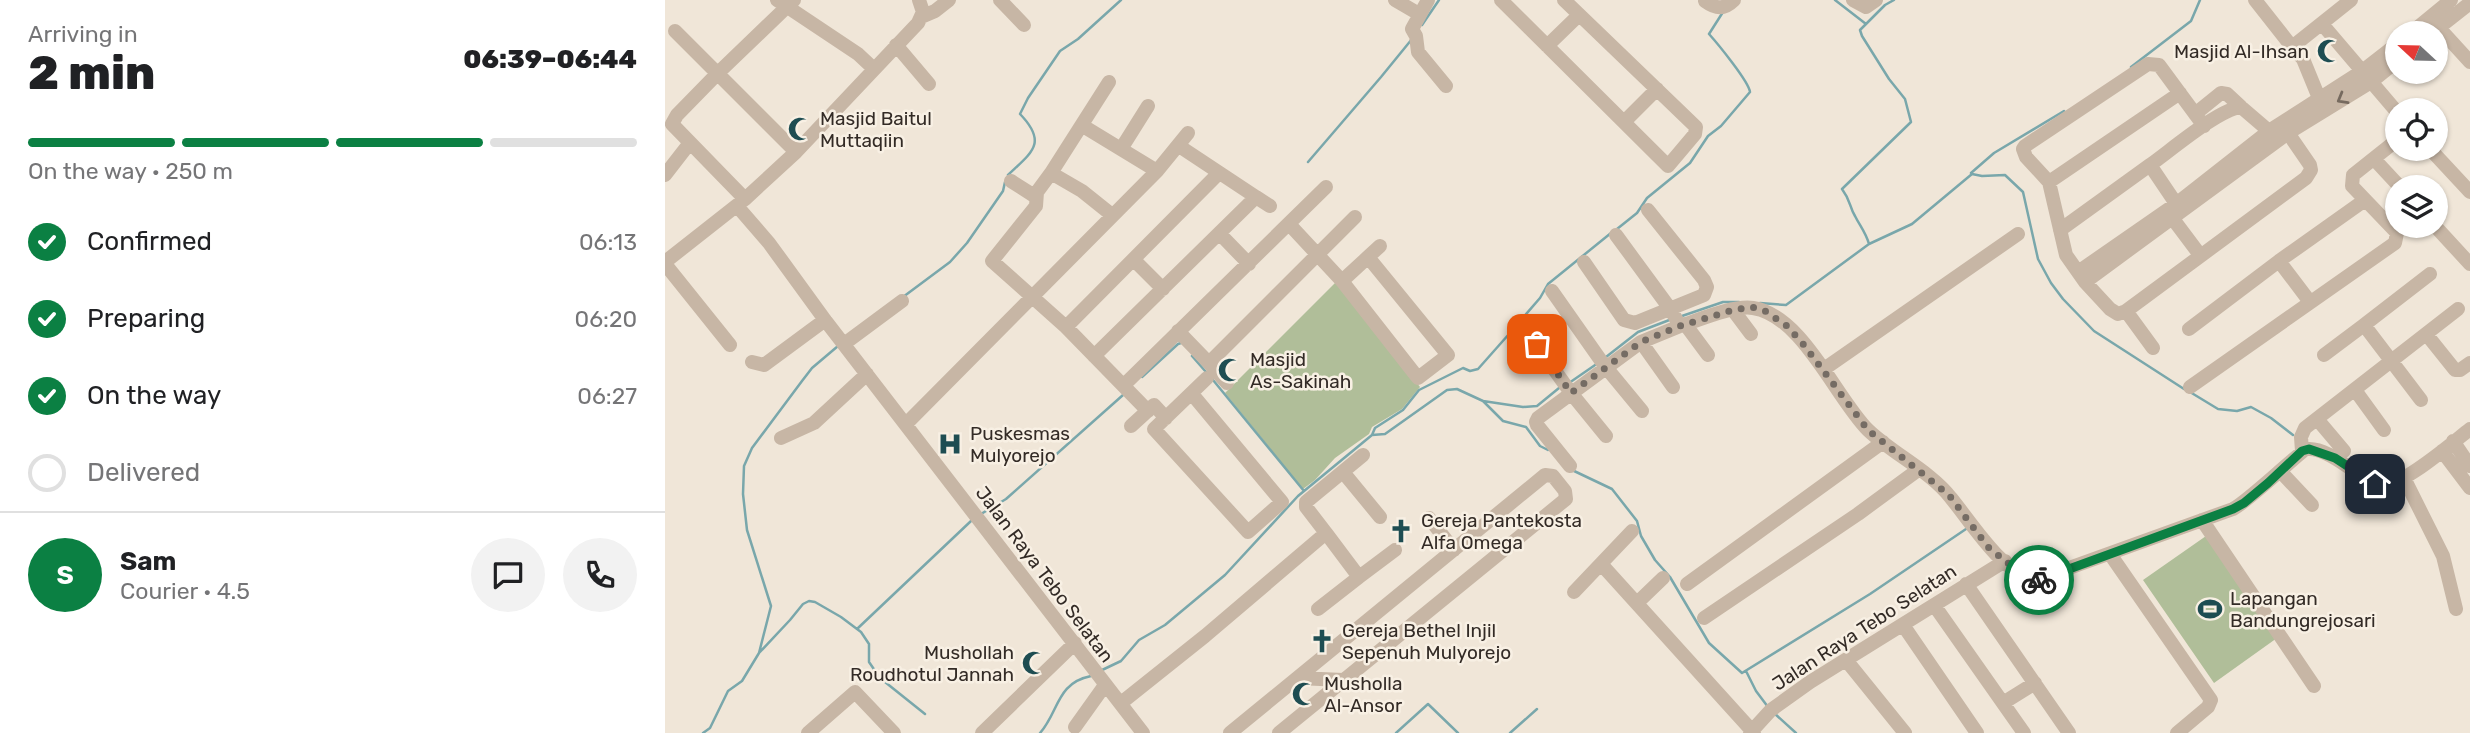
<!DOCTYPE html>
<html lang="en">
<head>
<meta charset="utf-8">
<style>
	body { margin:0; font-family:Rubik,sans-serif; background:#f2f2f2; color:#202124; height:100vh; display:flex; flex-direction:column; font-size:26px; white-space:nowrap }
	* { box-sizing:border-box; margin:0 }
	p { font-size:23px; color:#757577 }
	.icon { flex:none; width:38px; height:38px; fill:none; stroke:currentColor; stroke-width:2; stroke-linecap:round; stroke-linejoin:round }
	.map { position:relative; flex:1; overflow:hidden }
	.panel { display:flex; flex-direction:column; background:#fff; width:665px }
	.panel>* { flex:none }
	.needle { width:46px; rotate:292deg }
	.buttons { position:absolute; left:1720px; top:21px; display:grid; gap:14px }
	.buttons a { display:grid; place-items:center; width:63px; height:63px; border-radius:50%; background:#fff; box-shadow:0 2px 5px #0004; font-size:35px }
	.pin { position:absolute; display:grid; place-items:center; width:60px; height:60px; color:#fff; margin:-30px; border-radius:14px; box-shadow:0 4px 10px #0006 }
	.courier { position:absolute; display:grid; place-items:center; width:70px; height:70px; margin:-35px; border:5px solid #0b8043; border-radius:50%; background:#fff; color:#222; box-shadow:0 2px 9px #0007 }
	.summary em { font-style:normal; font-weight:800 }
	.summary div { display:flex; flex-direction:column-reverse }
	.summary { display:flex; align-items:center; justify-content:space-between; height:119px; padding:0 28px }
	h1 { font-size:46px; font-weight:800; line-height:52px }
	.bar { display:grid; grid-template-columns:repeat(4,1fr); gap:10px 7px; align-content:center; height:84px; padding:0 28px }
	.bar i { height:9px; border-radius:5px; background:#e0e0e0 }
	.bar .on { background:#0b8043 }
	.bar p { grid-column:span 4 }
	.line { display:flex; align-items:center; gap:18px; padding:0 28px; border-top:2px solid #e0e0e0 }
	.line div { flex:1 }
	.round { display:grid; place-items:center; flex:none; width:74px; height:74px; border-radius:37px; background:#f2f2f2 }
	ol { padding:0 28px; list-style:none }
	li { display:flex; align-items:center; gap:21px; height:77px }
	li p { margin-inline-start:auto }
	li .icon { padding:7px; border-radius:50%; background:#0b8043; color:#fff; stroke-width:4 }
	li:last-child { color:#757577 }
	li i { width:38px; height:38px; border:4px solid #e0e0e0; border-radius:50% }
	main { display:flex; flex:1; min-height:0 }
	.map>svg:first-child { display:block }
	.green { fill:#b0be99 }
	.lines { fill:none; stroke-linecap:round; stroke-linejoin:round }
	.stream { stroke:#79a7ab; stroke-width:2.5 }
	.minor { stroke:#c7b6a5; stroke-width:14 }
	.oneway { stroke:#766a5f }
	.done { stroke:#756c64; stroke-width:7; stroke-dasharray:0 12.6 }
	.route { stroke:#0b8043; stroke-width:9 }
	.labels { text-anchor:middle; stroke-width:5; stroke-linejoin:round; paint-order:stroke }
	.poi-label { font-size:19px; fill:#332b26; stroke:#f8f0e4; text-anchor:start }
	.street-label { font-size:19px; fill:#332b26; stroke:#f8f0e4 }
</style>
</head>
<body>
<main>
<section class="panel">
<div class="summary"><div><h1>2 min</h1><p>Arriving in</p></div><em>06:39–06:44</em></div>
<div class="bar"><i class="on"></i><i class="on"></i><i class="on"></i><i></i><p>On the way · 250 m</p></div>
<ol>
<li><svg class="icon" aria-label="check" viewBox="0 0 24 24"><path d="M5 12l5 5 9-10"/></svg>Confirmed<p>06:13</p></li>
<li><svg class="icon" aria-label="check" viewBox="0 0 24 24"><path d="M5 12l5 5 9-10"/></svg>Preparing<p>06:20</p></li>
<li><svg class="icon" aria-label="check" viewBox="0 0 24 24"><path d="M5 12l5 5 9-10"/></svg>On the way<p>06:27</p></li>
<li><i></i>Delivered</li>
</ol>
<div class="line" style="height:126px"><b class="round" style="background:#0b8043;color:#fff">S</b><div><b>Sam</b><p>Courier · 4.5</p></div><a class="round"><svg class="icon" aria-label="chat" viewBox="0 0 24 24"><path d="M4 5h16v11H9l-5 4z"/></svg></a><a class="round"><svg class="icon" aria-label="phone" viewBox="0 0 24 24"><path d="M5 4h4l2 5-3 2q2 4 5 5l2-3 5 2v4C11 20 4 13 5 4z"/></svg></a></div>
</section>
<div class="map">
<svg width="1805" height="733" viewBox="0 0 1805 733">
	<rect width="100%" height="100%" fill="#f0e6d8"/>
	<!-- green -->
	<path class="green" d="M672,281l83,106 -18,22 -30,18 -3,7 -34,24 -20,22 -12,9 -78,-96z
		M1541,536l71,102 -63,45 -71,-103z"/>
	<g class="lines">
		<!-- stream -->
		<path class="stream" d="M1170,0l31,24 19,-19 9,-5
			M1201,24l-6,6 2,6 27,43 16,20 6,23 -69,67c9,12 7,17 13,27 5,10 11,17 14,28
			M757,25l17,-25
			M1466,67l60,-46 9,-21
			M643,162l73,-85 31,-38
			M1306,173l23,-20 70,-42
			M343,175c24,-23 40,-32 12,-61l8,-16 32,-47 18,-12 43,-39
			M952,229l20,-16 10,-15 43,-35 18,-27 13,-10 29,-34c-1,-10 -32,-48 -41,-58l14,-22
			M238,297l47,-35 17,-19 36,-52 2,-9
			M1095,303l26,2 83,-61 43,-20 60,-50 10,2 23,-1 18,17 15,67 13,24 12,16 31,32 90,58
			M1017,316l41,-14h16
			M856,320l19,-22 8,-14 63,-51
			M527,356l14,16
			M941,357l32,-25 34,-13
			M477,377l36,-33 3,-1
			M548,380l91,111
			M904,383l29,-20
			M1525,392l28,17 19,2 14,-4 20,11 22,17
			M818,401l40,6 14,-1 22,-18
			M707,435l13,-1 62,-44 10,-1 26,12 20,20 23,6 14,19 8,4
			M907,470l40,19 25,32 4,15 14,24 15,17 39,66 33,30 128,-79 96,-65
			M316,514l25,-15 117,-104
			M192,629l114,-108
			M94,653l12,-47 -24,-76 -4,-36 1,-28 8,-18 50,-67 10,-13 26,-22
			M435,671l21,-10 18,-21 26,-15 60,-50 73,-79 74,-61 3,-7 28,-18 16,-20 44,-22 7,3 8,-2 39,-44
			M1081,671l10,20 12,16
			M1109,713l22,20
			M38,733l7,-5 18,-37 14,-10 17,-28 31,-33 13,-16 6,-3 6,1 26,15 20,15 8,12v18l11,16 45,36
			M375,733c19,-21 16,-50 51,-57
			M731,733l32,-29 30,29
			M845,733l27,-24"/>
		<!-- minor -->
		<path class="minor" d="M112,0l81,54 16,15
			M335,0l24,25
			M730,0l24,14
			M763,0l-16,29 4,7 2,16 28,34
			M836,0l167,166 27,-32 1,-7 -132,-127
			M1188,0l13,7 10,-7
			M1590,0l37,47
			M1040,1c11,8 19,9 29,-1
			M256,17l14,-6 14,-11
			M1657,24l75,88
			M1774,28l31,34
			M10,31l121,121
			M1746,33l40,-33
			M1767,33l38,-30
			M231,45l33,39
			M882,46l32,-31
			M1515,93l-131,89 17,73 19,27 25,27 8,5 8,-3 180,-133 5,-8 -1,-5 -22,-32
			M1654,98l-16,-39 -11,-12 59,-47
			M1530,114l26,-21 6,1 14,13
			M959,122l33,-33
			M418,126l74,45
			M456,149l27,-43
			M1765,149l40,43
			M1709,159l26,28
			M386,173l58,-91
			M0,175l24,-31
			M346,181l25,16
			M1384,182l-23,-25 -3,-8 2,-3 123,-82 11,1 45,61
			M591,197l14,9
			M80,199l-73,-75 5,-9 41,-42 76,-73
			M72,206l32,37 56,77 318,413
			M1516,211l-31,-46c20,-14 69,-56 91,-58l28,24
			M447,215l-30,-24 -31,-18 -14,19 -1,14 -44,55 74,66 82,84
			M1508,219l27,36
			M624,224l53,57 76,97 30,-23 -80,-98 -26,24
			M1770,226l35,38
			M1395,230l90,-65
			M555,234l29,30
			M951,235l55,75 9,16c19,-6 53,-21 73,-18 49,7 83,90 115,122 25,24 62,41 83,68 22,27 48,70 82,83l200,-72c17,-9 69,-60 75,-60 13,-1 29,10 39,17 10,7 21,17 33,19 20,4 73,-43 90,-56
			M703,257l12,-11
			M469,260l29,29
			M0,262l80,-63 51,-47 122,-129 5,-11 -4,-12
			M919,262l40,58 11,3 69,-28 3,-8 -3,-7 -56,-70
			M0,264l65,81
			M1413,272l98,-68 93,-73 92,-59 36,-28
			M1420,282l203,-149 83,-51 26,-21
			M887,291l52,74 38,46
			M1645,302l-31,-41 86,-61
			M1068,310l18,24
			M1461,311l27,37
			M1020,324l23,31
			M858,326l48,67 35,43
			M401,327l153,-154
			M1524,329l90,-68
			M513,331l31,32 146,-146
			M1762,335l28,35h5l10,-7
			M976,342l32,45
			M179,344l58,-43
			M1659,355l40,-30
			M429,356l162,-159 -77,-51
			M87,362l12,3 61,-45
			M544,363l18,20
			M1159,369l194,-135
			M459,385l202,-198
			M1525,387l205,-144 2,-10 -45,-47 1,-11 44,-35
			M1690,390l29,40
			M527,394l90,108 -34,30 -94,-103 53,-51
			M1756,400l-57,-75 66,-51
			M1652,419l27,32
			M241,424l251,-253 31,-38
			M466,426l23,-21 12,13
			M116,438l33,-15 53,-49
			M1788,441l17,25
			M1637,451l-1,-14 4,-9 153,-119
			M1777,451l28,37
			M905,466l-33,-41 -1,-3 2,-4 103,-76 39,-16
			M678,472l37,45
			M1616,472l31,33
			M1739,478l39,78 13,53
			M764,518l25,32
			M1537,520l112,166
			M1445,554l101,146 -3,7 -31,26
			M937,565l152,168
			M694,577l36,-27
			M1022,584l196,-142
			M1301,584l103,149
			M909,592l58,-61
			M972,603l26,-25
			M1269,605l90,128
			M653,609l41,-32 -33,-44
			M1039,618l154,-104 60,-44
			M1238,625l74,108
			M1181,660l59,73
			M633,678l45,2
			M456,703l84,-67 121,-103 -20,-26v-5l57,-47
			M1338,703l32,-20
			M410,727l30,-42
			M143,733l47,-41 39,41
			M317,733l93,-90
			M565,733l315,-258 8,1 12,15 1,8 -287,234
			M1085,733l21,-23 39,-28 195,-121"/>
	</g>
	<!-- one-way arrows -->
	<defs><path id="oneway-chevron" d="M-2-3.5L2.5 0L-2 3.5" fill="none" stroke-width="1.6" stroke-linecap="round" stroke-linejoin="round" transform="scale(1.75)"/></defs>
	<use class="oneway" href="#oneway-chevron" transform="translate(1677 99) rotate(150)"/>
	<g class="lines">
		<!-- done -->
		<path class="done" d="M872,344l34,49 70,-51 39,-16 53,-16 19,-3 13,4 22,15 17,19 64,85 81,65 39,52 36,29 9,5 6,-1"/>
		<!-- route -->
		<path class="route" d="M1374,580l194,-71 11,-6 24,-20 34,-32 7,-2 26,9 40,26"/>
	</g>
	<!-- icons -->
	<defs>
		<g id="mosque-bare" transform="scale(1.89)"><path d="M3.5-4.9A6 6 0 1 0 3.5 4.9A5 5 0 1 1 3.5-4.9Z" fill="#1e4d52" stroke="#f8f0e4" stroke-width="2.5" paint-order="stroke"/></g>
		<g id="hospital-bare" transform="scale(1.89)"><path d="M-5-5h3v3.5h4V-5h3V5h-3V1.5h-4V5h-3Z" fill="#1e4d52" stroke="#f8f0e4" stroke-width="2.5" paint-order="stroke"/></g>
		<g id="church-bare" transform="scale(1.89)"><path d="M-1.2-6h2.4v3.5h3.3v2.4h-3.3V6h-2.4V-.1h-3.3v-2.4h3.3Z" fill="#1e4d52" stroke="#f8f0e4" stroke-width="2.5" paint-order="stroke"/></g>
		<g id="stadium-bare" transform="scale(1.89)"><path d="M0-5a6.5 5 0 1 0 0 10a6.5 5 0 1 0 0-10ZM-3.5-1.8h7v3.6h-7Z" fill="#1e4d52" stroke="#f8f0e4" stroke-width="2.5" paint-order="stroke"/></g>
	</defs>
	<g fill-rule="evenodd">
		<use href="#mosque-bare" x="1664" y="51"/>
		<use href="#mosque-bare" x="135" y="129"/>
		<use href="#mosque-bare" x="565" y="370"/>
		<use href="#hospital-bare" x="285" y="444"/>
		<use href="#church-bare" x="736" y="531"/>
		<use href="#stadium-bare" x="1545" y="609"/>
		<use href="#church-bare" x="657" y="641"/>
		<use href="#mosque-bare" x="369" y="663"/>
		<use href="#mosque-bare" x="639" y="694"/>
	</g>
	<g class="labels">
		<!-- poi labels -->
		<g class="poi-label">
			<text x="1644" y="58" text-anchor="end">Masjid Al-Ihsan</text>
			<text x="155" y="125">Masjid Baitul<tspan x="155" dy="22">Muttaqiin</tspan></text>
			<text x="585" y="366">Masjid<tspan x="585" dy="22">As-Sakinah</tspan></text>
			<text x="305" y="440">Puskesmas<tspan x="305" dy="22">Mulyorejo</tspan></text>
			<text x="756" y="527">Gereja Pantekosta<tspan x="756" dy="22">Alfa Omega</tspan></text>
			<text x="1565" y="605">Lapangan<tspan x="1565" dy="22">Bandungrejosari</tspan></text>
			<text x="677" y="637">Gereja Bethel Injil<tspan x="677" dy="22">Sepenuh Mulyorejo</tspan></text>
			<text x="349" y="659" text-anchor="end">Mushollah<tspan x="349" dy="22">Roudhotul Jannah</tspan></text>
			<text x="659" y="690">Musholla<tspan x="659" dy="22">Al-Ansor</tspan></text>
		</g>
		<!-- street labels -->
		<g class="street-label">
			<text transform="translate(380 574) rotate(53)" y="7">Jalan Raya Tebo Selatan</text>
			<text transform="translate(1199 627) rotate(-33)" y="7">Jalan Raya Tebo Selatan</text>
		</g>
	</g>
</svg>
<div class="buttons">
<a><svg class="needle" viewBox="-14 -14 28 28"><path d="M0-13l5 13h-10z" fill="#e53935"/><path d="M0 13l5-13h-10z" fill="#757577"/></svg></a>
<a><svg class="icon" aria-label="locate" viewBox="0 0 24 24"><circle cx="12" cy="12" r="6"/><path d="M12 2v4M12 18v4M2 12h4M18 12h4"/></svg></a>
<a><svg class="icon" aria-label="layers" viewBox="0 0 24 24"><path d="M12 4l9 5-9 5-9-5zM3 14l9 5 9-5"/></svg></a>
</div>
<div class="pin" style="left:872px;top:344px;background:#ea580c"><svg class="icon" aria-label="bag" viewBox="0 0 24 24"><path d="M5 8h14l-1 12H6zM9 8a3 3 0 0 1 6 0"/></svg></div>
<div class="pin" style="left:1710px;top:484px;background:#1f2937"><svg class="icon" aria-label="home" viewBox="0 0 24 24"><path d="M3 11l9-7 9 7M6 9v11h12V9"/></svg></div>
<div class="courier" style="left:1374px;top:580px"><svg class="icon" aria-label="bike" viewBox="0 0 24 24"><circle cx="6" cy="16" r="4"/><circle cx="18" cy="16" r="4"/><path d="M6 16l4-8h5l3 8M10 8l3 8H6M13 5h3"/></svg></div>
</div>
</main>
</body>
</html>
